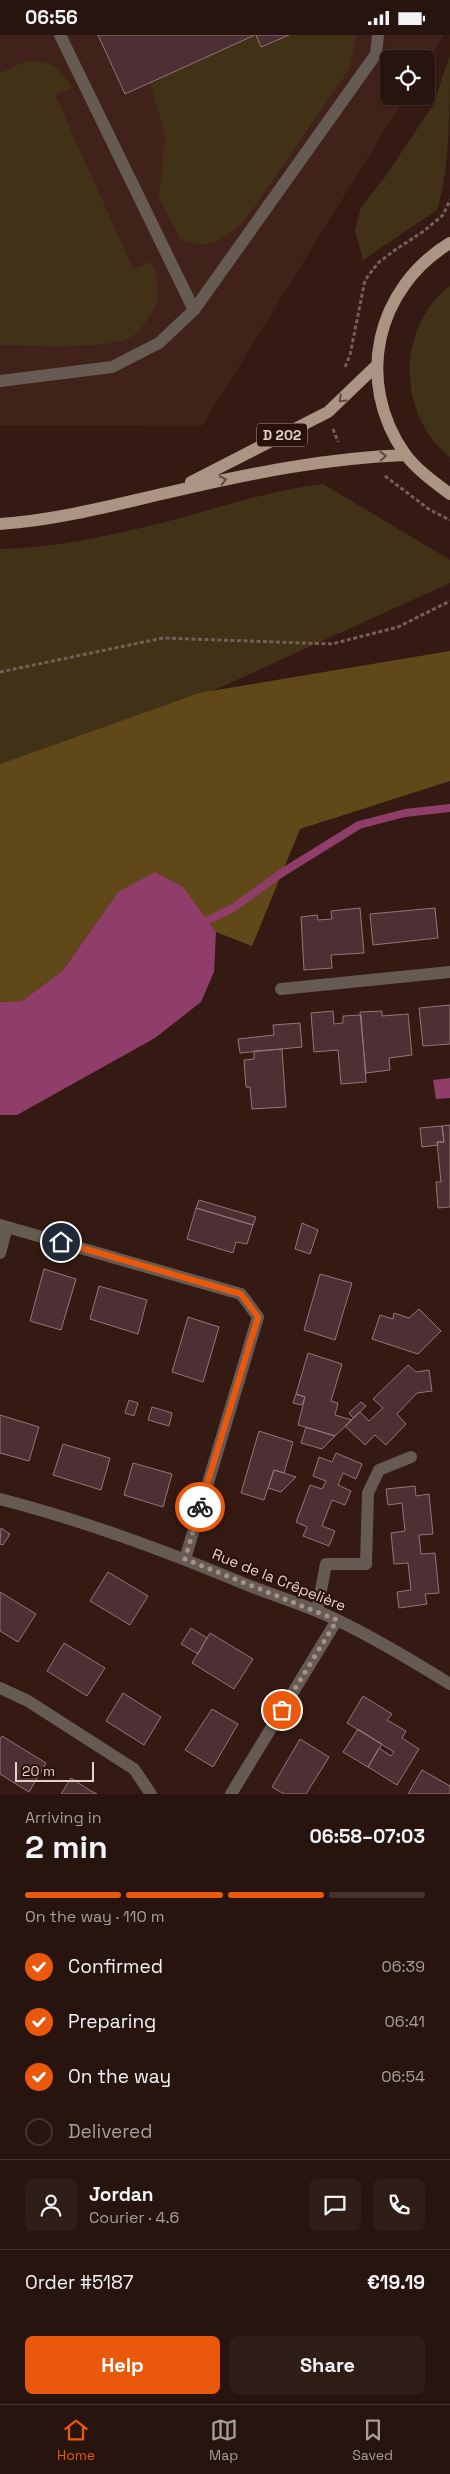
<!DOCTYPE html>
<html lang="en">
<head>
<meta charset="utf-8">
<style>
	body { margin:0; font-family:"Space Grotesk",sans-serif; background:#2f1d17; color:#f1f3f6; height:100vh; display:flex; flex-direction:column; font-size:19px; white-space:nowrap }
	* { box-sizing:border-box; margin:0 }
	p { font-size:16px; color:#a49e9e }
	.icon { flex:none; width:28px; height:28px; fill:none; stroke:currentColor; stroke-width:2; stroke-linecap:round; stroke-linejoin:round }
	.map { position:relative; height:1759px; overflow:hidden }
	.side { display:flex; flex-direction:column; background:#27140e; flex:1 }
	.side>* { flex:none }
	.buttons { position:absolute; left:380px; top:15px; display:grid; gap:10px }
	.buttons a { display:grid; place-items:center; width:55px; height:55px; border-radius:8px; background:#27140e; box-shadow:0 1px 4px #0004,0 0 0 1px #43332e; font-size:25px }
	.scale { position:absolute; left:15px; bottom:12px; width:79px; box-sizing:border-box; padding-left:5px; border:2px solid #e2d0cb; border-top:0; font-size:14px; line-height:18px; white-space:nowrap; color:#e2d0cb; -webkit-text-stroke:4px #29110a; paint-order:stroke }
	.pin { position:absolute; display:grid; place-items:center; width:42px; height:42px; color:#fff; margin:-21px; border:2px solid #fff; border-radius:50%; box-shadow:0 1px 5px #0007 }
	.courier { position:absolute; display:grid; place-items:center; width:50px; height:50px; margin:-25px; border:4px solid #ea580c; border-radius:50%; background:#fff; color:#222; box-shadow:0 1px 6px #0007 }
	.summary em { font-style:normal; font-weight:600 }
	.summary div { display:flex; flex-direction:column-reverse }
	.summary { display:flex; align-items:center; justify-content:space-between; height:85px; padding:0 25px }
	h1 { font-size:32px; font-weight:600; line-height:38px }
	.bar { display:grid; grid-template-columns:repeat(4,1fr); gap:8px 5px; align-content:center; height:60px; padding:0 25px }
	.bar i { height:6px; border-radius:4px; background:#43332e }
	.bar .on { background:#ea580c }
	.bar p { grid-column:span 4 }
	.line { display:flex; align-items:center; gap:12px; padding:0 25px; border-top:1px solid #43332e }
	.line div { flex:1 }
	.round { display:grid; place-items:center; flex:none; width:52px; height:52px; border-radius:8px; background:#2f1d17 }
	ol { padding:0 25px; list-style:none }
	li { display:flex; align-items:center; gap:15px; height:55px }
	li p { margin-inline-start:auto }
	li .icon { padding:5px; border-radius:50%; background:#ea580c; color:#fff; stroke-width:4 }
	li:last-child { color:#a49e9e }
	li i { width:28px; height:28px; border:2px solid #43332e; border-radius:50% }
	.button { display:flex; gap:10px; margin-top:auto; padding:10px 25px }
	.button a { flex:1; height:58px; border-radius:8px; background:#ea580c; color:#fff; font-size:20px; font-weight:600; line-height:58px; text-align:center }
	.button a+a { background:#2f1d17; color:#f1f3f6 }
	.status { display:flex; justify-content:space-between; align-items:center; height:35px; padding:0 25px; background:#27140e; direction:ltr }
	.status svg { height:14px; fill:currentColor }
	.tab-bar { display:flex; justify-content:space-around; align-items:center; height:70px; border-top:1px solid #43332e; background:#27140e; font-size:14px; color:#a49e9e }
	.tab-bar a { display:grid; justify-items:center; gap:2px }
	.tab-bar .on { color:#ea580c }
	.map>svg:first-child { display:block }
	.built { fill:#41221a }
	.green { fill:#413217 }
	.forest { fill:#604818 }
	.water { fill:#8e3e69 }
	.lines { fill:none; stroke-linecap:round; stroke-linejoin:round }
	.stream { stroke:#8e3e69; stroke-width:8 }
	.building { fill:#4d3033; stroke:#967477 }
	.path { stroke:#755e58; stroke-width:3; stroke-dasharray:4 2.5; stroke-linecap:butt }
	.lane { stroke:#665b53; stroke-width:12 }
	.street { stroke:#665b53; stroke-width:12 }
	.primary { stroke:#ab9483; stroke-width:12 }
	.oneway { stroke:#644c40 }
	.done { stroke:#a5908b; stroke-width:5; stroke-dasharray:0 9 }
	.route { stroke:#ea580c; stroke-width:6 }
	.labels { text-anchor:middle; stroke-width:4; stroke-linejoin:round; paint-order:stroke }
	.shield { fill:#29110a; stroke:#aa9791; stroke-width:1 }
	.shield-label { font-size:14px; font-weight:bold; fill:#e2d0cb }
	.street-label { font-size:15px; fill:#e2d0cb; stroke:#29110a }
</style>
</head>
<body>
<div class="status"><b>06:56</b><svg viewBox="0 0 49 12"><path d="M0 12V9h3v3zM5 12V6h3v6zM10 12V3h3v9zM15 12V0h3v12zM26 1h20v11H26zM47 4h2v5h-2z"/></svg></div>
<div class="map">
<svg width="450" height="1759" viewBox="0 0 450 1759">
	<rect width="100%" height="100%" fill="#341a13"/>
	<!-- built -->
	<path class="built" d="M0,0h444l-18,29v-5h-37v37h17l-204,330 -202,-1z"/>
	<!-- green -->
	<path class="green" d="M255,0l7,12 27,-12h67l-6,33 -102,148c-21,22 -36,35 -67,24l-22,-42 6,-63 -15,-52z
		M450,20c0,44 0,117 -13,155l-74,50 -8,-30 6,-23 24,-30 48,-72z
		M27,26c25,0 33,7 46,27l-18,7 78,174 18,-7c8,17 10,36 0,52 -6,8 -11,18 -20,23 -23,13 -102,8 -131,8v-272z
		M450,251v171c-53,-41 -54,-131 0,-171z
		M323,449l127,76v23l-242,110h-9l-199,71v-215c51,-1 103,-12 153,-24 57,-14 111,-34 170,-41z"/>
	<!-- forest -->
	<path class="forest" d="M450,616v130l-150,48 -48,117 -36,-14 -9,-12 -89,-28 -55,78 -41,31 -22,1v-238l199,-71z"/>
	<!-- water -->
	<path class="water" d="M155,837l28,15 33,45 -2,40 -13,30 -46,36 -138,77h-17v-113l22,-1 41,-31 55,-78z
		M450,1043v20l-14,1 -3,-19z"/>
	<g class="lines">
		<!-- stream -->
		<path class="stream" d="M200,889l33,-16 47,-34 79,-49 46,-12 45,-5"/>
	</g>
	<!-- building -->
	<path class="building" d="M98,0h157l-130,59z
		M256,0h33l-28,12z
		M360,873l4,45 -33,2 1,13 -28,2 -3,-53 16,-2 1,5 14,-1 -1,-8z
		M435,873l3,30 -65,7 -3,-31z
		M450,970v39l-27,2 -4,-38z
		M333,976l1,13 9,-1v-7l18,-1 5,67 -25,2 -3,-34 -24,2 -3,-39z
		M382,976v5l26,-2 4,41 -23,3 1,12 -24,3 -6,-61z
		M300,988l2,24 -62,6 -2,-14 36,-4 -1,-10z
		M282,1014l4,58 -34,2 -2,-22h-4l-2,-27 10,-1v-8z
		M450,1090v82l-12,1 -2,-26h5l-4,-40h7l-2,-16z
		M442,1091l2,16h-7l1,3 -16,2 -2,-19z
		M199,1165l57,17 -3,8 -57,-17z
		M196,1173l57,17 -6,19 -11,-2 -3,11 -46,-14z
		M302,1188l16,7 -8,24 -15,-5z
		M44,1234l32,10 -15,51 -31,-9z
		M320,1239l32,9 -17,57 -31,-10z
		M99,1251l48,14 -9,34 -48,-15z
		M419,1274l22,22 -23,23 -46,-15 8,-24 13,4 1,-6 15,5z
		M188,1282l31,10 -16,55 -31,-10z
		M308,1318l34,11 -11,37 7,2 -3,12 17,5 -17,16 -37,-11 7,-28 -9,-3z
		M408,1330l8,7 13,-2 3,21 -15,2 -20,21 9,10 -20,21 -11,-10 -10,10 -20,-19 15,-14 9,9 14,-13 -10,-9z
		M296,1359l9,3 -3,8 -9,-2z
		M129,1365l9,3 -4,13 -9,-3z
		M361,1367l5,4 -13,12 -4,-5z
		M152,1372l20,6 -3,13 -21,-6z
		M0,1380l39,12 -10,34 -29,-8z
		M306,1392l29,9 -13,13 -21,-6z
		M259,1396l34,11 -9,31 -10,-3 -10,30 -23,-7z
		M63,1409l47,14 -9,32 -48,-15z
		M336,1418l26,11 -6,15 -13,-6 -5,12 13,6 -6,14 -13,-5 -10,26 13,5 -6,15 -26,-10 4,-9 -11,-5 14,-37 12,4 4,-8 -13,-5 6,-19 13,5z
		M133,1428l39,11 -9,33 -39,-12z
		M274,1435l10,3 12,4 -15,15 -13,-4z
		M415,1451l1,10 13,-2 4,40 -14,1 2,19 14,-1 4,40 -14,1 2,10 -28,4 -2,-16 14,-2 -3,-27 -14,1 -3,-31 14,-2 -3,-28 -14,2 -2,-16z
		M1,1493l9,6 -7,11 -3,-1z
		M108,1537l40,24 -18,29 -40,-24z
		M0,1557l36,22 -18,28 -18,-11z
		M191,1593l16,10 -9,16 -17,-10z
		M210,1598l43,26 -19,30 -42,-26z
		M64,1608l41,25 -18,28 -40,-25z
		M123,1658l38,24 -17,28 -38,-24z
		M363,1661l29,18 -5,6 19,11 -4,7 17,11 -22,36 -29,-18 11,-19 12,8 3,-4 -47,-29z
		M212,1674l26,15 -25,43 -28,-17z
		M358,1694l24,15 -14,23 -25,-15z
		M2,1701l44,27 -17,29 -29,-18v-35z
		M300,1704l29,18 -23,37h-22l-12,-7z
		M422,1735l28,16v8h-42z
		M71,1743l20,13 6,3h-36z"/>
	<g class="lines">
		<!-- path -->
		<path class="path" d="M345,332l5,-12 15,-75 13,-17 17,-13 29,-19 19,-16 7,-15
			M333,394l5,13
			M385,441l45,34 20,10
			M0,637l163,-34 169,6 66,-17 52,-26"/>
		<!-- lane -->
		<path class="lane" d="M60,0l134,275
			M0,346l112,-14 47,-24 35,-33 182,-256 2,-19"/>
		<!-- street -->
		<path class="street" d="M281,954l169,-17
			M0,1190l241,69 17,23 -73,242
			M0,1218l7,-26
			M0,1464c82,21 161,50 240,83 31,13 64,22 95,37 40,19 78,42 115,65
			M317,1576l9,-47h40l2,-71 11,-23 32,-13
			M0,1653l28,13 106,68 17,25
			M231,1759l106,-174"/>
		<!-- primary -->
		<path class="primary" d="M450,208c-74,45 -96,138 -45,211 12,16 29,28 45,40
			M191,447l137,-70 49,-47
			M0,489c60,-4 117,-20 175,-33 76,-18 152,-33 231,-36"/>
	</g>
	<!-- one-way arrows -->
	<defs><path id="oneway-chevron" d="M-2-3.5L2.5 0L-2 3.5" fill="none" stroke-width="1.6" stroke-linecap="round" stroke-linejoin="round" transform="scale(1.25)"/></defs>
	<g class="oneway">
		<use href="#oneway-chevron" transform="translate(342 364) rotate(136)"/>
		<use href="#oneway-chevron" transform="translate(383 421) rotate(-3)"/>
		<use href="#oneway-chevron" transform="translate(223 445) rotate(-12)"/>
	</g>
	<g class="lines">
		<!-- done -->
		<path class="done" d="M200,1472l-15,52 152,61 -55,90"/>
		<!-- route -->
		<path class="route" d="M61,1207l180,52 17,23 -58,190"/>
	</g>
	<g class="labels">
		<!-- shield labels -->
		<rect class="shield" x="257" y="388.5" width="50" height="23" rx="4"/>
		<g class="shield-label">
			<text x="282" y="405">D 202</text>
		</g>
		<!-- street labels -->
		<g class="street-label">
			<text transform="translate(279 1545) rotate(22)" y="5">Rue de la Crêpelière</text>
		</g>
	</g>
</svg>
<div class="buttons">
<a><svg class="icon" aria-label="locate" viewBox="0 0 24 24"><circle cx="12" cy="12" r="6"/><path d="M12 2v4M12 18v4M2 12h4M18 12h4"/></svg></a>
</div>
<div class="scale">20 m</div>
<div class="pin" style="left:282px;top:1675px;background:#ea580c"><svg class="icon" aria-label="bag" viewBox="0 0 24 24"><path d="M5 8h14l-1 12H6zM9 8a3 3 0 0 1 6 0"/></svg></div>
<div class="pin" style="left:61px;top:1207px;background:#1f2937"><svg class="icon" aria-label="home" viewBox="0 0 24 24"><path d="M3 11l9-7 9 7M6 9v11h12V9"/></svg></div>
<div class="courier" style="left:200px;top:1472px"><svg class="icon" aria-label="bike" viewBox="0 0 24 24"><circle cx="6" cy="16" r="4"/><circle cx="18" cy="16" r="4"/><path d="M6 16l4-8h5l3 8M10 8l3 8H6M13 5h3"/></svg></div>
</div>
<section class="side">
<div class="summary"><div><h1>2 min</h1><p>Arriving in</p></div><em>06:58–07:03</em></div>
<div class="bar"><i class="on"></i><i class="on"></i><i class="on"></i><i></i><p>On the way · 110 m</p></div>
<ol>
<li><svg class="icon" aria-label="check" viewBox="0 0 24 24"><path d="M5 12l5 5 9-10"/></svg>Confirmed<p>06:39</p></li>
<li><svg class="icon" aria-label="check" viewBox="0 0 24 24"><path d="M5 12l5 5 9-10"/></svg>Preparing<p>06:41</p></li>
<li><svg class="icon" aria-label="check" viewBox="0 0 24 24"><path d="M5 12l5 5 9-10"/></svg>On the way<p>06:54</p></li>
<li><i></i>Delivered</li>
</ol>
<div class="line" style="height:90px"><a class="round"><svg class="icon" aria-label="person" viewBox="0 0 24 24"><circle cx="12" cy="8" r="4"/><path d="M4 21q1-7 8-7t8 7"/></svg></a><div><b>Jordan</b><p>Courier · 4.6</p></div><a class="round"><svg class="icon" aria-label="chat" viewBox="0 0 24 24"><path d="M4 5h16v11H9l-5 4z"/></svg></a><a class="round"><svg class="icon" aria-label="phone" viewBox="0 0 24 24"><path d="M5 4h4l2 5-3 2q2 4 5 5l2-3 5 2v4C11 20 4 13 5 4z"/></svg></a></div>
<div class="line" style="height:65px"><div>Order #5187</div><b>€19.19</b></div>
<div class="button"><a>Help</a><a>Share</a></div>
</section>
<nav class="tab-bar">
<a class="on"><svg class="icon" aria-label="home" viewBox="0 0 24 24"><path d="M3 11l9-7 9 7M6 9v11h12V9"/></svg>Home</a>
<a><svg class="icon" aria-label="map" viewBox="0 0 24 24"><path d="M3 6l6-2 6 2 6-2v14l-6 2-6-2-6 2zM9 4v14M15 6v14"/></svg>Map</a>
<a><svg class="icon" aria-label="saved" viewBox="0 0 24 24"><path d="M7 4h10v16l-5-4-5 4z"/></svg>Saved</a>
</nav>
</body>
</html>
